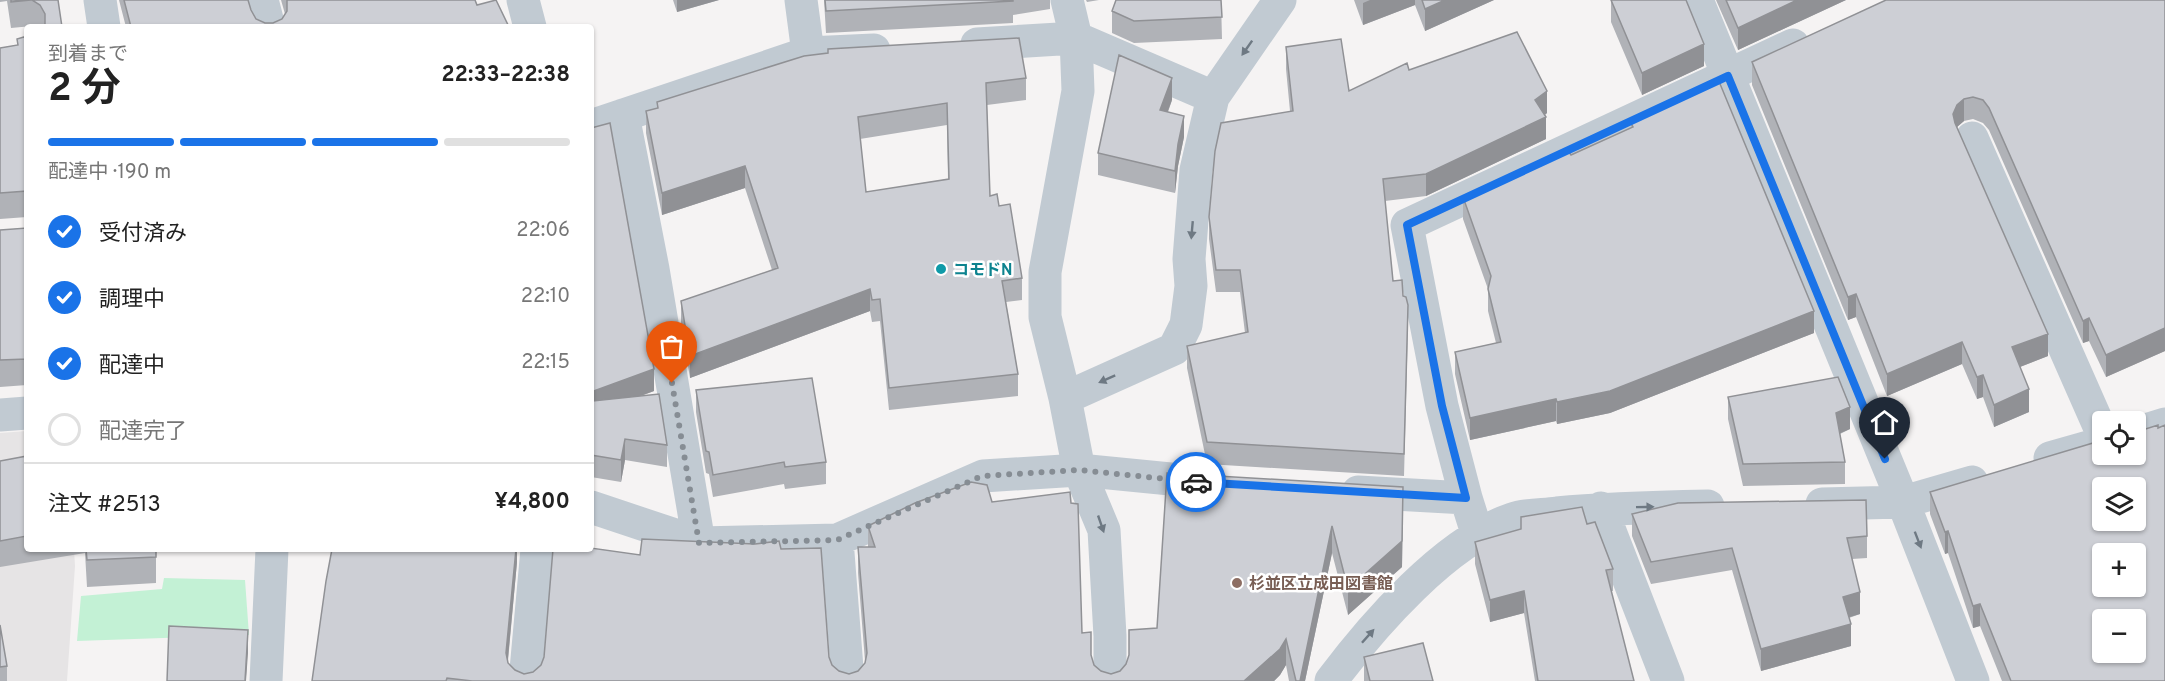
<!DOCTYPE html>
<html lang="ja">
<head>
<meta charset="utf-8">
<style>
	body { margin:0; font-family:Overpass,"Noto Sans JP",sans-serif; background:#f2f2f2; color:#222; height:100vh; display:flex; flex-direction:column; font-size:22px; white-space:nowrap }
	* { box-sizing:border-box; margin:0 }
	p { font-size:20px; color:#767676 }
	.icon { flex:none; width:33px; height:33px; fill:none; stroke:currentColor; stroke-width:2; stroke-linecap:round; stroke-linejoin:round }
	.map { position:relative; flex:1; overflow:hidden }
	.details { position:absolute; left:24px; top:24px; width:570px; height:528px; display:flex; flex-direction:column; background:#fff; border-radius:6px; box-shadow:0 2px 4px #0004 }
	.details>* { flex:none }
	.controls { position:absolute; left:2092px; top:411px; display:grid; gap:12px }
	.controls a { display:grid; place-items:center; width:54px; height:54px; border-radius:6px; background:#fff; box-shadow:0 2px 4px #0004; font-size:30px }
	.pin { position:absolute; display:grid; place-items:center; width:51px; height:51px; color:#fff; margin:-62px -26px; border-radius:50% 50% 50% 0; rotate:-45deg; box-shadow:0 0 6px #0007 }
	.pin .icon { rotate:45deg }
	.courier { position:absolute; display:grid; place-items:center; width:60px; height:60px; margin:-30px; border:4px solid #1a73e8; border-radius:50%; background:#fff; color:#222; box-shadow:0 2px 8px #0007 }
	.headline em { font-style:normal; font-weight:700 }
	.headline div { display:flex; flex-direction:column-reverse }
	.headline { display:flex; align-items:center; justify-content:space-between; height:102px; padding:0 24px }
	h1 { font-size:39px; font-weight:700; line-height:45px }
	.bar { display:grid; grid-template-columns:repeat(4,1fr); gap:9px 6px; align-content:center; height:72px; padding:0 24px }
	.bar i { height:8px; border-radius:4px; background:#e0e0e0 }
	.bar .active { background:#1a73e8 }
	.bar p { grid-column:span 4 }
	.line { display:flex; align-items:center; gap:15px; padding:0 24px; border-top:2px solid #e0e0e0 }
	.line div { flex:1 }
	ol { padding:0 24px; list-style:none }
	li { display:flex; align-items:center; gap:18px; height:66px }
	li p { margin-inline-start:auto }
	li .icon { padding:6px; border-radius:50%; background:#1a73e8; color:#fff; stroke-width:4 }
	li:last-child { color:#767676 }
	li i { width:33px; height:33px; border:3px solid #e0e0e0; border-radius:50% }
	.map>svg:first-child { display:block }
	.education { fill:#e6e4e5 }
	.green { fill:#c3f1d5 }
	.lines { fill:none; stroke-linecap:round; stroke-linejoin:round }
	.minor { stroke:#c1cad2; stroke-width:33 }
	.wall { fill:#b0b2b7; fill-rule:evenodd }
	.shaded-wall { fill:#909195 }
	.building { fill:#cdcfd5; stroke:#909195; stroke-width:1.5; fill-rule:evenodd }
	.oneway { fill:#6e7983 }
	.done { stroke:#868d94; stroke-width:6; stroke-dasharray:0 10.8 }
	.route { stroke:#1a73e8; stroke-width:8 }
	.culture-dot { fill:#0f9aa8; stroke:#fff; stroke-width:2 }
	.education-dot { fill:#8d6e63; stroke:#fff; stroke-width:2 }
	.labels { text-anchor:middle; stroke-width:5; stroke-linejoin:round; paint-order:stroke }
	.culture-label { font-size:16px; font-weight:bold; fill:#0d838f; stroke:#fff; text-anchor:start }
	.education-label { font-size:16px; font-weight:bold; fill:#785e54; stroke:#fff; text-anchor:start }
</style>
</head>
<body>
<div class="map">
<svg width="2165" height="681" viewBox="0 0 2165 681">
	<rect width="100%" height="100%" fill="#f5f3f3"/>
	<!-- education -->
	<path class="education" d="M27,431v118h47l1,17 -8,115h-67v-248z"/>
	<!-- green -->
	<path class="green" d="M164,578l81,2 4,55 -172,6 4,-45 81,-7z"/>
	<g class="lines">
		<!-- minor -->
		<path class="minor" d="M100,0l4,27
			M262,0l7,27
			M523,0l7,27
			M801,0l7,53
			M1067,0l9,38 2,53 -33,181v45l20,81 14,72 25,60 6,106v45
			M1697,0l206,502 70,179
			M977,44l99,-6 137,59
			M623,115l30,154 46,274
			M591,126l217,-73 66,-3
			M1972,138l131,297
			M1065,398l109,-49 12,-24 5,-39 -2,-27 7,-89 17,-73 67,-97
			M0,415l27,-2
			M2136,433l29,-9
			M2050,458l53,-15
			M1358,492l108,6 12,38
			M1466,498l-24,-92 -35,-181 386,-180
			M1822,504l81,-2 69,-20
			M591,507l108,36 138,-3 146,-64 96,-6 132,13
			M1601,508l67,173
			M837,540l11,141
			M266,681l6,-132
			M525,681l12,-132
			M1331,681c42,-56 114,-139 181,-162 14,-5 31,-4 45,-6 50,-5 100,-6 151,-7"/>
	</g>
	<!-- wall -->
	<path class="wall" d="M0,0h58l4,27h-28l-2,-1 -21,2 -4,-27 -7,1z
		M119,0h129l3,10 5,9 9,4h8l9,-4 3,-5 -4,-14h194l2,5 32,22h-383z
		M673,0h46l-42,12z
		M824,0h226v9l-37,6v8l-187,10z
		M1086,0h13l-12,2z
		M1221,0l1,39 -88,4 -22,-10v-22z
		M1354,0h140l-69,31 -10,-26 -52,20z
		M1611,0l93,66 -62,29 -31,-73z
		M1716,0h130l-108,50z
		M2165,0v351l-59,26 -17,-36 -6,2 -94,-213 -6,-7 -10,-4 -9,2 -7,6 91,229 -28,11 9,45 -35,15 -11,-30 -6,2 -15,-35 -75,32 -31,-79 -8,3 -96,-235v-23z
		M27,36v181l-27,2v-171l17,-3v-6z
		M1286,47l63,44 60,-21 138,43 -2,2 1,24 -120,57 -41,5 8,80 10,15 5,31 -4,149 -197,-12 -20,-96v-22l58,-13 -5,-41h-24l-7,-53v-22l81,-106 -4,-42z
		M1026,78v22l-39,5 3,91 9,10 23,72v22l-16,2 12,72v22l-129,14 -9,-89 -8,1 -2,-11 -180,67 -9,-55v-22l91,-31 -27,-82 -83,27 -16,-82v-22l11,-3v-6zM947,125l1,54 -82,13 -6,-53z
		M1172,100l-4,12 16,25 -6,29 -3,27 -77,-18v-22z
		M1631,123l183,210 -204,80 -53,11 -1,-3 -86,19 -15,-66v-22l41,-9 -8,-32v-22l-25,-70v-22l108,-42 60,-27z
		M591,128l63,263 -13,5 26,49v22l-42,-7 -4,22 -30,-5z
		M27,228v157l-27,2v-157z
		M696,390l130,72v22l-41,5 -1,-5 -71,13 -4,-23 -3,-1 -10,-61z
		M1728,397l122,32 -10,5 5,28v22l-102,2 -15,-67z
		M2158,428l7,253h-163l-22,-55 -7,2 -25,-75 -3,1 -15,-40v-22z
		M27,456v93h129v34l-69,4 -2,-34 -85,14v-106z
		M1167,473l236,40 -1,54 -54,48 -16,-62 -27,128h-16l-3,-16 -6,10 -6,6h-962l20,-130 -33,-2h218v13l-9,99v2l7,7 9,4 9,-2 8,-7 99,-110 141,-6 51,116 7,6 10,3 9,-3 7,-8v-2l-7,-88v-26h10v-21l124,-24 79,1 11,130 9,22 3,10 7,6 10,3 9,-3 37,-43z
		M1632,514l235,22v22l-15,1 8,55 -11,4 2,28 -90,25 -29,-101 -81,14 -19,-48z
		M1587,524l26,45v22h-2l23,90h-99l-11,-68 -34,9 -15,-58v-22z
		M0,625l7,41v15h-7z
		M1364,657l69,24h-69z"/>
	<!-- shaded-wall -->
	<path class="shaded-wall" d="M677,0h42l-42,12z
		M1370,0h45v5l-52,20v-22z
		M1445,0h49l-69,31v-22z
		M1797,0h49l-108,50v-22z
		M1704,44v22l-62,29v-22z
		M1172,78v22l-12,32v-22z
		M1547,91v22l-12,9v-22z
		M1964,99v22l-7,6 -4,10v-23l4,-9z
		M1184,116v21l-6,29 -3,27v-22l3,-27z
		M1546,117v22l-120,57v-22z
		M745,166v22l-83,27v-22z
		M870,289v22l-180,67v-22z
		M1856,294v23l-8,3v-23z
		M1814,311v22l-204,80 -53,11v-22z
		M2089,318v23l-6,2v-22z
		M2165,328v23l-59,26v-22z
		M2048,334v22l-36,14v-23z
		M1962,342v22l-75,32v-22z
		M654,369v22l-63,23v-22z
		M1983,375v22l-6,2v-22z
		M2029,389v23l-35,15v-22z
		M1556,399v22l-86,19v-22z
		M1850,407v22l-14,6v-22z
		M625,439v21l-4,22v-22z
		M1403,487l-1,80 -54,48v-26z
		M1332,526v27l-27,128h-5z
		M1948,531v22l-3,1v-22z
		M516,549h1v13l-11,117v-26z
		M1524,591v22l-34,9v-22z
		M1860,592v22l-17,5v-22z
		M1980,604v22l-7,2v-22z
		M1851,624v22l-90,25v-22z
		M248,630v23l-2,28h-1z
		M1286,639v26l-6,10 -6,6h-30z"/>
	<!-- building -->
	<path class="building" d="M11,0h20l-20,2z
		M32,0h26l4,27h-19l2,-3v-10l-5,-9z
		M124,0h124l3,10 5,9 9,4h8l9,-4 5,-8v-11h188l2,5 19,-5 13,27h-378z
		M825,0h188v1l-187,10z
		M1116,0h105l1,17 -88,4 -22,-10z
		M1422,0h23l-20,9z
		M1611,0h75l18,44 -62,29z
		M1726,0h71l-59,28z
		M1886,0h279v328l-59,27 -17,-37 -6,3 -94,-213 -6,-8 -10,-3 -9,2 -7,6 -4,9 2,9 93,211 -36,13 17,42 -35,16 -11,-30 -6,2 -15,-35 -75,32 -31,-80 -8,3 -96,-235z
		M1517,32l30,59 -12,9 11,17 -120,57 -43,5 10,102 9,-1 1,16 3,1 2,8 -4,149 -197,-12 -20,-96 61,-14 -8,-62h-24l-7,-53 6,-66 6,-28 72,-12 -7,-64 55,-8 8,52 58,-28 2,7z
		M27,36v155l-27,2v-145l18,-3 -1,-6z
		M1019,38l7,40 -40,5 4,113 7,-2 2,12 11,-2 12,74 -20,3 16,93 -129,14 -9,-89 -8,1 -2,-11 -180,67 -9,-55 97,-33 -33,-102 -83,27 -16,-82 12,-3 -1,-6 147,-46 24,-3v-4zM947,103l2,76 -83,13 -8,-75z
		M1119,55l53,23 -12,32 24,6 -6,28 -3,27 -77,-18z
		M1718,79l96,232 -204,80 -53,11 -1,-3 -86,19 -15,-66 46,-10 -13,-53 3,-13 -28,-79 104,-48 4,6 62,-28 -2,-4 26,-16z
		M610,123l44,246 -63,23 2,9 66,-7 8,51 -42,-6 -4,21 -30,-5v-327z
		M27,228v131l-27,1v-130z
		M1838,377l12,30 -14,6 9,49 -102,2 -15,-67z
		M812,378l14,84 -41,5 -1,-5 -71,13 -4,-23 -3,-1 -10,-61z
		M2158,425v3l7,-3v256h-154l-31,-77 -7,2 -25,-75 -3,1 -15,-40 163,-49 1,3 9,-3v11h33v-22zM2103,488h33v32h-33zM2103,554h33v32h-33zM2103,620h33v32h-33z
		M27,456v80l-27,5v-80z
		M1167,473l236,14 -1,54 -54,48 -16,-63 -32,155h-4l-10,-42 -6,10 -36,32h-772l-25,-3 -1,3h-134l14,-100 6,-32h184l-10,104 2,10 7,7 9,4 9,-2 8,-7 3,-8 9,-108h38v-1l49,7 2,-16 113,5 24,-3 2,8 40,-1 8,109 3,8 7,6 10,3 9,-3 7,-8 2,-10 -9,-106h17l-7,-21 47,-23 56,-21 16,3 5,17 78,-10 1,11 7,1 4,129 9,-1v23l3,10 7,6 10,3 9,-3 6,-7 3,-9v-25l28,-2z
		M1866,500l1,36 -20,2 13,54 -17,5 8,27 -90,25 -29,-101 -81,14 -19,-48 46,-11z
		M1582,507l5,17 8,-2 18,47 -7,1 28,111h-96l-14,-90 -34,9 -15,-58 46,-13v-12z
		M86,549h70v8l-69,3z
		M0,625l7,41 -7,1z
		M169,626l79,4 -3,51h-78z
		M1423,643l10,38h-63l-6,-24z"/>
	<!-- one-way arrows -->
	<defs><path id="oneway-solid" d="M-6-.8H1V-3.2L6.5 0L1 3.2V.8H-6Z" transform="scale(1.5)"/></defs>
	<g class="oneway">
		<use href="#oneway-solid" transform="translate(1247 48) rotate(125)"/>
		<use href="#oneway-solid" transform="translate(1192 230) rotate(95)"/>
		<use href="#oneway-solid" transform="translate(1107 379) rotate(156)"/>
		<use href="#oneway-solid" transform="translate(1645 507) rotate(-1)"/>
		<use href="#oneway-solid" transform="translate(1101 524) rotate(71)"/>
		<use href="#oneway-solid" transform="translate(1918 540) rotate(69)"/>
		<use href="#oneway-solid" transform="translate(1368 636) rotate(-48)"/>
	</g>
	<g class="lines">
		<!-- done -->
		<path class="done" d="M672,383l27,160 138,-3 145,-64 97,-6 117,12"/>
		<!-- route -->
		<path class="route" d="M1196,482l270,16 -24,-92 -35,-181 321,-149 157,383"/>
	</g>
	<!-- markers -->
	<circle class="culture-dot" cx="941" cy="269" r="6"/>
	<circle class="education-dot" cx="1237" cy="583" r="6"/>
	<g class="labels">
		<!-- culture labels -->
		<g class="culture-label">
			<text x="953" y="275">コモドN</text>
		</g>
		<!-- education labels -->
		<g class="education-label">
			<text x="1249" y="589">杉並区立成田図書館</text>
		</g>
	</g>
</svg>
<div class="controls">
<a><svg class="icon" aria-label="locate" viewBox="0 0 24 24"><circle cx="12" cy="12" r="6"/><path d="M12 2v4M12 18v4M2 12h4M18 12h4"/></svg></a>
<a><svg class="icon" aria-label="layers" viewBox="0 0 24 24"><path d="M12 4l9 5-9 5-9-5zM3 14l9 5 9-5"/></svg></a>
<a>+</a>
<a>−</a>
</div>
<div class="pin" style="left:672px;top:383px;background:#ea580c"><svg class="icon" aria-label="bag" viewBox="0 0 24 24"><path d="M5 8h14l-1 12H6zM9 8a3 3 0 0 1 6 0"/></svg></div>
<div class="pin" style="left:1885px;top:459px;background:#1f2937"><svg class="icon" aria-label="home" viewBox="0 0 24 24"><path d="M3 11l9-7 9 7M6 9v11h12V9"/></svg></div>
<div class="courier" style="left:1196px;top:482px"><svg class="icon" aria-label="car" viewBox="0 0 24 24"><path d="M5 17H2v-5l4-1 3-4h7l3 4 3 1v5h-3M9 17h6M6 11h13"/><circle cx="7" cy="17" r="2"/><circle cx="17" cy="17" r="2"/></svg></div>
<section class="details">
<div class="headline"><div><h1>2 分</h1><p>到着まで</p></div><em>22:33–22:38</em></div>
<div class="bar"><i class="active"></i><i class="active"></i><i class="active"></i><i></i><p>配達中 · 190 m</p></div>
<ol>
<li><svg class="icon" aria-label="check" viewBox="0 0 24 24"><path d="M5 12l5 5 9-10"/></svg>受付済み<p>22:06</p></li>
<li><svg class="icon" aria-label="check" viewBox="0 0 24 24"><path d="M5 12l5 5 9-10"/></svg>調理中<p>22:10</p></li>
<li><svg class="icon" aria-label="check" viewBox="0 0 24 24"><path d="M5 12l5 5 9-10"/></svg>配達中<p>22:15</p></li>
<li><i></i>配達完了</li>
</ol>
<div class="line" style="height:78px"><div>注文 #2513</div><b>¥4,800</b></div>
</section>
</div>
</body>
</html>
